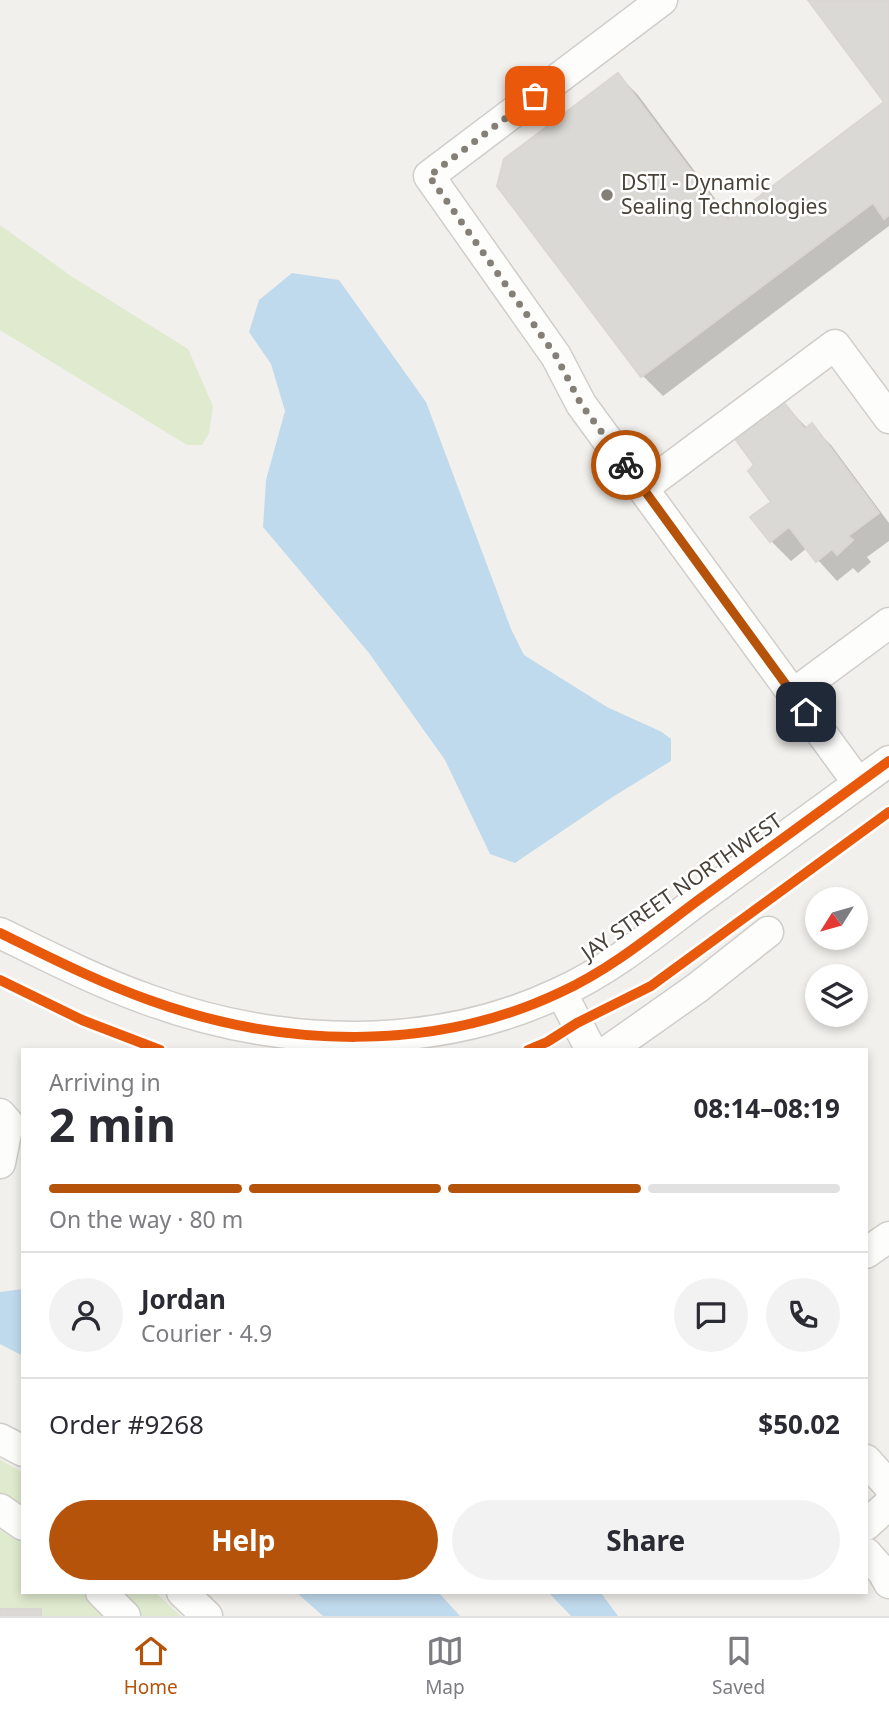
<!DOCTYPE html>
<html lang="en">
<head>
<meta charset="utf-8">
<style>
	body { margin:0; font-family:"Noto Sans",sans-serif; background:#f2f2f3; color:#2b2b33; height:100vh; display:flex; flex-direction:column; font-size:26px; white-space:nowrap }
	* { box-sizing:border-box; margin:0 }
	p { font-size:23px; color:#7c7c81 }
	.icon { flex:none; width:38px; height:38px; fill:none; stroke:currentColor; stroke-width:2; stroke-linecap:round; stroke-linejoin:round }
	.map { position:relative; flex:1; overflow:hidden }
	.sheet { position:absolute; left:21px; top:1048px; width:847px; height:546px; display:flex; flex-direction:column; background:#fff; border-radius:0px; box-shadow:0 4px 10px #0003 }
	.sheet>* { flex:none }
	.needle { width:46px; rotate:233deg }
	.fabs { position:absolute; left:805px; top:887px; display:grid; gap:14px }
	.fabs a { display:grid; place-items:center; width:63px; height:63px; border-radius:50%; background:#fff; box-shadow:0 4px 10px #0003; font-size:35px }
	.pin { position:absolute; display:grid; place-items:center; width:60px; height:60px; color:#fff; margin:-30px; border-radius:14px; box-shadow:0 4px 10px #0006 }
	.courier { position:absolute; display:grid; place-items:center; width:70px; height:70px; margin:-35px; border:5px solid #b45309; border-radius:50%; background:#fff; color:#222; box-shadow:0 2px 9px #0007 }
	.summary em { font-style:normal; font-weight:700 }
	.summary div { display:flex; flex-direction:column-reverse }
	.summary { display:flex; align-items:center; justify-content:space-between; height:119px; padding:0 28px }
	h1 { font-size:46px; font-weight:700; line-height:52px }
	.bar { display:grid; grid-template-columns:repeat(4,1fr); gap:10px 7px; align-content:center; height:84px; padding:0 28px }
	.bar i { height:9px; border-radius:5px; background:#e1e1e2 }
	.bar .selected { background:#b45309 }
	.bar p { grid-column:span 4 }
	.line { display:flex; align-items:center; gap:18px; padding:0 28px; border-top:2px solid #e1e1e2 }
	.line div { flex:1 }
	.round { display:grid; place-items:center; flex:none; width:74px; height:74px; border-radius:37px; background:#f2f2f3 }
	.primary-button { display:flex; gap:14px; margin-top:auto; padding:14px 28px }
	.primary-button a { flex:1; height:80px; border-radius:42px; background:#b45309; color:#fff; font-size:28px; font-weight:700; line-height:80px; text-align:center }
	.primary-button a+a { background:#f2f2f3; color:#2b2b33 }
	.tabs { display:flex; justify-content:space-around; align-items:center; height:98px; border-top:2px solid #e1e1e2; background:#fff; font-size:19px; color:#7c7c81 }
	.tabs a { display:grid; justify-items:center; gap:4px }
	.tabs .selected { color:#b45309 }
	.map>svg:first-child { display:block }
	.green { fill:#dfeace }
	.water { fill:#c0daed }
	.shadow { fill:#0003 }
	.building { fill:#dbd9d5; stroke:#dad7d2; stroke-width:2 }
	.lines { fill:none; stroke-linecap:round; stroke-linejoin:round }
	.minor-casing { stroke:#d0ceca; stroke-width:33 }
	.minor { stroke:#fdfdfc; stroke-width:30 }
	.cycleway-casing { stroke:#fff; stroke-width:15 }
	.cycleway { stroke:#e8590c; stroke-width:10 }
	.done { stroke:#847f77; stroke-width:7; stroke-dasharray:0 12.6 }
	.route { stroke:#b45309; stroke-width:9 }
	.poi-dot { fill:#847f77; stroke:#fff; stroke-width:2.5 }
	.labels { text-anchor:middle; stroke-width:5; stroke-linejoin:round; paint-order:stroke }
	.poi-label { font-size:21px; fill:#484238; stroke:#fff; text-anchor:start }
	.street-label { font-size:21px; fill:#484238; stroke:#fff }
</style>
</head>
<body>
<div class="map">
<svg width="889" height="1616" viewBox="0 0 889 1616">
	<rect width="100%" height="100%" fill="#f2f0ec"/>
	<!-- green -->
	<path class="green" d="M0,225l71,51 117,73 25,57 -4,27 -7,12h-15l-187,-115z
		M0,1460l23,12v120l133,1 25,23h-181z"/>
	<!-- water -->
	<path class="water" d="M292,273l47,7 87,122 85,227 13,26 83,52 55,25 9,7v22l-60,37 -96,65 -25,-9 -45,-94 -76,-107 -106,-126 3,-47 19,-69 -14,-47 -22,-32 10,-32z
		M23,1289v67l-23,-12v-52z
		M297,1593h142l21,23h-137z
		M549,1593h52l17,23h-47z"/>
	<!-- shadow -->
	<path class="shadow" d="M810,0h79v226l-226,170 -20,-20 -144,-190 119,-111 20,20 93,125 156,-117z
		M782,402l26,27 4,-3 19,19 58,78v18l-22,16 4,5 -13,11 -5,-5 -16,13 -30,-33 -16,13 -20,-20 3,-39 -18,-37z"/>
	<!-- building -->
	<path class="building" d="M808,0h81v215l-5,4 -11,-16 -232,174 -144,-191 7,-27 114,-86 110,147 156,-118z
		M782,400l23,29 7,-6 67,90 -31,23 5,4 -16,15 -5,-6 -16,13 -27,-35 -19,15 -20,-25 21,-15 -23,-31 6,-6 -21,-29z
		M0,1609h41v7h-41z"/>
	<g class="lines">
		<!-- minor casing -->
		<g class="minor-casing">
			<path id="minor" d="M662,0l-233,176 127,180 25,48 277,379
				M643,488l192,-143 54,73
				M793,694l96,-71
				M0,933c49,24 98,49 149,67 132,48 284,53 412,-8 50,-23 92,-58 136,-91 64,-47 128,-94 192,-140
				M561,992l30,58
				M609,1050l88,-62 71,-56
				M0,1114l8,9 -8,40
				M866,1253l23,-16
				M0,1439l23,12
				M866,1460l23,26
				M0,1509l23,16
				M866,1525l23,-21
				M866,1553l17,19 6,11
				M101,1592l24,24
				M182,1592l25,24"/>
		</g>
		<!-- minor -->
		<use href="#minor" class="minor"/>
		<!-- cycleway casing -->
		<g class="cycleway-casing">
			<path id="cycleway" d="M0,933c49,24 98,49 149,67 132,48 284,53 412,-8 50,-23 92,-58 136,-91 64,-47 128,-94 192,-140
				M0,980l82,40 78,30
				M528,1050l19,-8 30,-19 74,-37 238,-174"/>
		</g>
		<!-- cycleway -->
		<use href="#cycleway" class="cycleway"/>
	</g>
	<g class="lines">
		<!-- done -->
		<path class="done" d="M535,96l-106,80 127,180 25,48 45,61"/>
		<!-- route -->
		<path class="route" d="M626,465l180,247"/>
	</g>
	<!-- markers -->
	<circle class="poi-dot" cx="607" cy="195" r="7"/>
	<g class="labels">
		<!-- poi labels -->
		<g class="poi-label">
			<text x="621" y="190">DSTI - Dynamic<tspan x="621" dy="24">Sealing Technologies</tspan></text>
		</g>
		<!-- street labels -->
		<g class="street-label">
			<text transform="translate(682 887) rotate(-35)" y="7">JAY STREET NORTHWEST</text>
		</g>
	</g>
</svg>
<div class="fabs">
<a><svg class="needle" viewBox="-14 -14 28 28"><path d="M0-13l5 13h-10z" fill="#e53935"/><path d="M0 13l5-13h-10z" fill="#7c7c81"/></svg></a>
<a><svg class="icon" aria-label="layers" viewBox="0 0 24 24"><path d="M12 4l9 5-9 5-9-5zM3 14l9 5 9-5"/></svg></a>
</div>
<div class="pin" style="left:535px;top:96px;background:#ea580c"><svg class="icon" aria-label="bag" viewBox="0 0 24 24"><path d="M5 8h14l-1 12H6zM9 8a3 3 0 0 1 6 0"/></svg></div>
<div class="pin" style="left:806px;top:712px;background:#1f2937"><svg class="icon" aria-label="home" viewBox="0 0 24 24"><path d="M3 11l9-7 9 7M6 9v11h12V9"/></svg></div>
<div class="courier" style="left:626px;top:465px"><svg class="icon" aria-label="bike" viewBox="0 0 24 24"><circle cx="6" cy="16" r="4"/><circle cx="18" cy="16" r="4"/><path d="M6 16l4-8h5l3 8M10 8l3 8H6M13 5h3"/></svg></div>
<section class="sheet">
<div class="summary"><div><h1>2 min</h1><p>Arriving in</p></div><em>08:14–08:19</em></div>
<div class="bar"><i class="selected"></i><i class="selected"></i><i class="selected"></i><i></i><p>On the way · 80 m</p></div>
<div class="line" style="height:126px"><a class="round"><svg class="icon" aria-label="person" viewBox="0 0 24 24"><circle cx="12" cy="8" r="4"/><path d="M4 21q1-7 8-7t8 7"/></svg></a><div><b>Jordan</b><p>Courier · 4.9</p></div><a class="round"><svg class="icon" aria-label="chat" viewBox="0 0 24 24"><path d="M4 5h16v11H9l-5 4z"/></svg></a><a class="round"><svg class="icon" aria-label="phone" viewBox="0 0 24 24"><path d="M5 4h4l2 5-3 2q2 4 5 5l2-3 5 2v4C11 20 4 13 5 4z"/></svg></a></div>
<div class="line" style="height:91px"><div>Order #9268</div><b>$50.02</b></div>
<div class="primary-button"><a>Help</a><a>Share</a></div>
</section>
</div>
<nav class="tabs">
<a class="selected"><svg class="icon" aria-label="home" viewBox="0 0 24 24"><path d="M3 11l9-7 9 7M6 9v11h12V9"/></svg>Home</a>
<a><svg class="icon" aria-label="map" viewBox="0 0 24 24"><path d="M3 6l6-2 6 2 6-2v14l-6 2-6-2-6 2zM9 4v14M15 6v14"/></svg>Map</a>
<a><svg class="icon" aria-label="saved" viewBox="0 0 24 24"><path d="M7 4h10v16l-5-4-5 4z"/></svg>Saved</a>
</nav>
</body>
</html>
